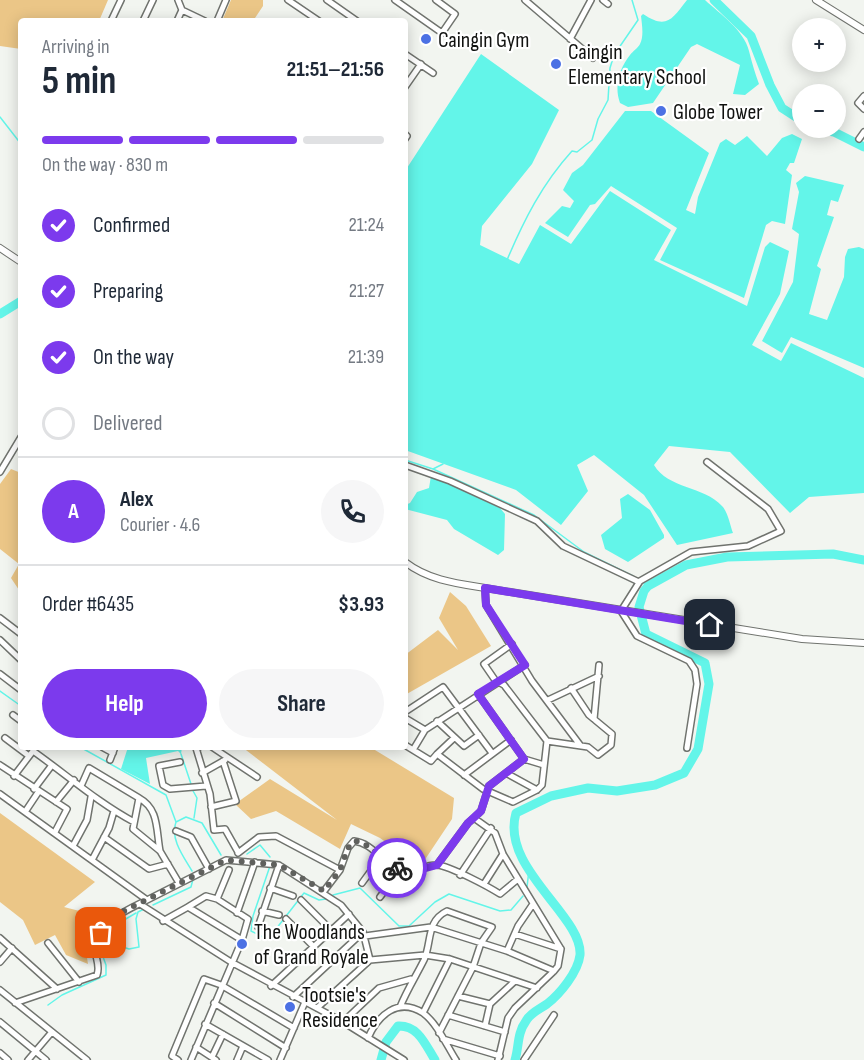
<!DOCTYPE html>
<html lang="en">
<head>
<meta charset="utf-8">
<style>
	body { margin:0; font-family:"Sofia Sans Condensed",sans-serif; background:#f6f6f7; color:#1f2937; height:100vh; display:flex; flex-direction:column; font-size:22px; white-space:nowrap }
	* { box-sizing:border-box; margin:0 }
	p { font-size:20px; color:#747a83 }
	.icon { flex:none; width:33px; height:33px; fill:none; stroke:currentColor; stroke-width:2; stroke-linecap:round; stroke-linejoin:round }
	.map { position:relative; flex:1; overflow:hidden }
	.side { position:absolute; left:18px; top:18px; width:390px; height:732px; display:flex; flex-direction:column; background:#fff; border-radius:6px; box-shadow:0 3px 15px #0003 }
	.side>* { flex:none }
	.controls { position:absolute; left:792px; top:18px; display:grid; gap:12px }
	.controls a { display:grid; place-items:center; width:54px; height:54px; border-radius:50%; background:#fff; box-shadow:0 3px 15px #0003; font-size:30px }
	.pin { position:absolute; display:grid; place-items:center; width:51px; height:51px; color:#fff; margin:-26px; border-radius:12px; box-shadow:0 3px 9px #0006 }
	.courier { position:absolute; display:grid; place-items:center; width:60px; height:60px; margin:-30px; border:4px solid #7c3aed; border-radius:50%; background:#fff; color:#222; box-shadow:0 2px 8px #0007 }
	.overview em { font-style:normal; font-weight:700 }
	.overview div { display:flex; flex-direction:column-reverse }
	.overview { display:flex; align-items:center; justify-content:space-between; height:102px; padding:0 24px }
	h1 { font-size:39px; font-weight:700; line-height:45px }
	.bar { display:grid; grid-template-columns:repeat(4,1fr); gap:9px 6px; align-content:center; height:72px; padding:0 24px }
	.bar i { height:8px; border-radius:4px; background:#e0e1e3 }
	.bar .current { background:#7c3aed }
	.bar p { grid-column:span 4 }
	.line { display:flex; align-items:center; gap:15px; padding:0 24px; border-top:2px solid #e0e1e3 }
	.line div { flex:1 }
	.round { display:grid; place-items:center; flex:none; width:63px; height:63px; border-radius:32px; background:#f6f6f7 }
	ol { padding:0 24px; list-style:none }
	li { display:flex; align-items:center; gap:18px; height:66px }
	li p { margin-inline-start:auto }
	li .icon { padding:6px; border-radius:50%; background:#7c3aed; color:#fff; stroke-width:4 }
	li:last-child { color:#747a83 }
	li i { width:33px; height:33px; border:3px solid #e0e1e3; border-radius:50% }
	.action { display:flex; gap:12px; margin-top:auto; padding:12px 24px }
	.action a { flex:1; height:69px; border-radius:36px; background:#7c3aed; color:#fff; font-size:24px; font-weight:700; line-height:69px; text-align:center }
	.action a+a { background:#f6f6f7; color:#1f2937 }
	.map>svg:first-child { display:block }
	.green { fill:#ebc687 }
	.water { fill:#63f5e9 }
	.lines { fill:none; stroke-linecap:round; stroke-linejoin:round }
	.stream { stroke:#63f5e9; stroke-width:1.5 }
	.river { stroke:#63f5e9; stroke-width:9 }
	.minor-casing { stroke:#70736e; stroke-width:8 }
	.major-casing { stroke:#70736e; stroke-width:8 }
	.minor { stroke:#fff; stroke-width:5 }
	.major { stroke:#fff; stroke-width:6 }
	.done { stroke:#60615e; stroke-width:6; stroke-dasharray:0 10.8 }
	.route { stroke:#7c3aed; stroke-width:8 }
	.poi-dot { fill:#4c71e4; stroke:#fff; stroke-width:2 }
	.labels { text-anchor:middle; stroke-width:4.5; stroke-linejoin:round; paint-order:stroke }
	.poi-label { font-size:22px; fill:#111210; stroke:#fff; text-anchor:start }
</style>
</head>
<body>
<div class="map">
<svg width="864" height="1060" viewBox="0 0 864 1060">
	<rect width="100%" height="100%" fill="#f2f5f0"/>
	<!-- green -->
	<path class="green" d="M0,0h108l-9,21h-78v28l-21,-3z
		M231,0h32v6l-10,15h-31z
		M11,469l10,4v120l-10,-15 8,-14 -19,-15v-65z
		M450,592l16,14 25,40 -86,49v-40l33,-25 20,20 -19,-32z
		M242,747h128l84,51 -2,21 -32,48 -40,-29 -29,-14 -11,25 -64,-38 -25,8 -16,-15 35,-25 67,41z
		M0,813l95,69 -31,25 35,9 -15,22 4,26 -22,-9 -11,-20 -20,10 -12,-25 -23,-18z"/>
	<!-- water -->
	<path class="water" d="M687,0h18c15,14 39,30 44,51 3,12 6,22 10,33l-14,11 -12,-1 7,-29 -43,-21 -6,3 -38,56 -25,4 -8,-4c-6,-17 -1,-34 10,-48 3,-4 8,-7 10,-11 4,-8 2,-19 1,-28l2,-2c24,16 29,5 44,-14z
		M481,54l78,56 -27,54 -50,62 -2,19 39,19 21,-39 31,19 39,-53 61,39 -17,30 93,46 18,-59 5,-5 19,9 -9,43 -28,51 29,16 10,-18 73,35v115l-55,4 -19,16 -60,-61 -61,-6 -15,19c14,24 50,21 68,41 6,6 8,19 11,27l-56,12 -33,-50 -50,-40 -17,10 11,26 -27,34 -45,-35 -111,-40v-279z
		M625,111h26l58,42 -23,57 9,4 3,-17 22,-54 6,-4 9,6 12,-9 20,20 15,-18 10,-4 10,5 -8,24h-4l-4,7 6,5 -7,49 -13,-3 -6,4 -22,73 -84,-38 17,-32 -66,-42 -16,18 -5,1 -22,32 -23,-14 17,-17 8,2 4,-7 -11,-11 9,-17 11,-8z
		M805,176l39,9 -6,17 -7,-2 -4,15 7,2 -17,49 4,3 -12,45 18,6 17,-43 1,-20 3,-8 11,-2 5,2v119l-73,-31 -9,16 -20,-12 31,-59 6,-48 -7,-5 7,-37 -3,-9z
		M431,476l69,32 5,6 -1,36 -6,5 -44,-26 -7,-9 -42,-11v-4l5,-2 7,-11 12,-4z
		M628,494l22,16 14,25v3l-36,24 -23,-13 -4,-14 21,-17 -2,-19z
		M128,747h54l-1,7 -3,-3 -32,7 4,26 -29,-15z"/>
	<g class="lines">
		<!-- stream -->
		<path class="stream" d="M0,117l21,27
			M507,260c17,-40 35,-76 65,-109l5,1 15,-12 6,-21 10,-19 2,-32 4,-13 24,-35 -6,-20
			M405,460l28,9 101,46 50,37 49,24
			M433,469l10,-5
			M642,582l6,4
			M0,691l21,15
			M80,747l86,48 10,27
			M181,754l10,30
			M192,789l5,9 -3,20
			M247,854l13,-9 10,12
			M226,862l9,1
			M270,866l-17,50 -2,15 14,7 11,-9 28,-36 15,7 7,-1
			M192,871c-9,-15 -22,-32 -16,-49l10,-5 16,6 19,32
			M527,887l2,-17
			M333,895l27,-7 39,38h10l26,-24 14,-8 51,17 11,-1 12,-14
			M153,905l38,-18 2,-8
			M116,918l8,2 12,-7
			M48,1005l14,-10 44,-20v-10l-4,-11 9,-11 18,6 10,-2 -3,-28 2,-7 6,-3"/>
		<!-- river -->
		<path class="river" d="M714,0l37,36 19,49 12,23 20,13
			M814,128l20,4 30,15
			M0,314l21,-13
			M381,1060l5,-18 12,-16c20,-1 27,18 37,34
			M515,1060c4,-13 2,-27 11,-39 4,-8 14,-12 21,-17 13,-10 31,-32 33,-49 3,-39 -80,-87 -64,-142l35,-17 37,-8 29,3 38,-6 29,-12 14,-24 11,-65 -4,-21 -59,-29 -7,-27 5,-16 4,-5 38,-21 41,-8 106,-3 31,6"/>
		<!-- minor casing -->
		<g class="minor-casing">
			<path id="minor" d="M178,0l4,10 23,11
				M288,0l31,21
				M327,0l30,21
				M395,0l47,33 13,-19 -19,-14
				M525,0l68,58
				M603,0l5,4
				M111,21l10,-21
				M143,21l10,-21
				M177,21l5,-11
				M217,21l9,-21
				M570,39l21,-39
				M405,54l28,19
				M405,87l16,-23
				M864,96l-6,7 6,6
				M405,134l2,2 -2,3
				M859,139l5,-7
				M405,465l45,16 87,40 26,25 76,36
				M0,472l21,-35
				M485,588l1,17 46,76 48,64
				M0,618l21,16
				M0,640l21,20
				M512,644l-28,20 11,16 9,5 43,56 41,6 10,8 13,-10 1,-11 -23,-19 -18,-27
				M0,674l21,16
				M478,694l46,65 20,6
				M548,700l51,-24
				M405,712l38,-25 49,66
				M13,715l8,6
				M405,718l20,12
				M594,719l5,-54
				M437,721l27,25 15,-11
				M5,738l24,18
				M405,745l26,16 6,-7 46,35 30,13 24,-12 5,-5 5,-44
				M102,747l11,6
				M199,747l-3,1 14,46 4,36 11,-1 13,23
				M212,747l45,30
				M687,748l10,-64 -2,-14 -6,-9 -52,-25 -16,-25 19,-30 51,-29 57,-6 33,-15 -13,-22 -61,-47
				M413,750l12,-20 100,-65
				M437,754l17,-16
				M110,760l5,-13
				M180,762l-21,4 4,19 7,4 36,-3
				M0,765l67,44 -12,23
				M202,773l23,-13
				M506,773l31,17
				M464,775l47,-35
				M14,776l19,-25c34,24 64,51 101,71
				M81,786l8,-18 50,30 -6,31 27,22 19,32
				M34,789l18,-24
				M0,794l147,106c-18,9 -50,22 -52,46 -1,10 6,19 2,29l-82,28
				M139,798c20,11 17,31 21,53
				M56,802l18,-22
				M211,807l25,-6 -13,-40
				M25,812l14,-21
				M474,818l7,-7 8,-25 35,-27
				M176,831l15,6 18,32
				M104,837l45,32 19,-5
				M73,846l14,-26 4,-23
				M238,853l21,-16 17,-1 64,34
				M92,860l17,-32 5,-17
				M437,865l31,-42 6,-5 21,15 8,21 58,95 -3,17 -4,5 -39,37 -7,10 -10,42
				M460,875l31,-47
				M362,883l19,-26
				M484,884l19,-30
				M270,888l23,8
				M324,891l16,-21 8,-22 6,-7c19,2 29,23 47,29 13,5 23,-6 36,-5 13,1 52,22 63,29l18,-15
				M380,897l20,-27
				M217,899l12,-29
				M147,900l79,-40 53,5 62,40 22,27 7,28
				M301,900l31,31
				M140,904l91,58 112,60 61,38
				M188,907l18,-11 11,3 31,20 -6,21
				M262,911l17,4
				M237,913l18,-51
				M286,919l28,28
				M163,921l25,-14 54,33 -51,120
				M258,927l21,-62
				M515,934l46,15
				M365,936l66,-9 76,24 47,20
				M0,938l57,51
				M48,943l31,39
				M507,951l11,-25 15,-22
				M0,962l12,-14
				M271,986l78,-72
				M0,990l87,70
				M458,996l32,8
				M293,997l70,-65
				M214,1003l72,45
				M400,1007c7,-17 16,-31 24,-47 8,-18 2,-39 23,-49l45,16 -11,16 -8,24 -34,66
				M317,1008l53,-48 55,-5 25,4 87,29
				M423,1013l27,-54
				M448,1015l57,17
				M0,1022l46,38
				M343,1022l36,-34 32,-9
				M205,1024l63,36
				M485,1026l5,-22 25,-23
				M368,1038c10,-23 30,-41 55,-25 14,10 24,33 33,47
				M443,1039l57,17
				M196,1047l20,13
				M0,1053l8,7
				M212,1057l11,-23
				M28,1060l23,-27
				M178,1060l-6,-4 32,-77 17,6 73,43
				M237,1060l6,-14
				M280,1060l25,-58
				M524,1060l30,-45"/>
		</g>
		<!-- major casing -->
		<g class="major-casing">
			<path id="major" d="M816,0l48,30
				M0,248l21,14
				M405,562c22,17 48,21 74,25l323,52 62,4"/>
		</g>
		<!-- minor -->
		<use href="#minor" class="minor"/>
		<!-- major -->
		<use href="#major" class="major"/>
	</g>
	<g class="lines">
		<!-- done -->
		<path class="done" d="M101,933l17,-19 108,-54 53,5 45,26 16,-21 8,-22 6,-7 8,1 35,26"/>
		<!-- route -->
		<path class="route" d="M397,868l14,4 26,-7 31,-42 13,-12 8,-25 35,-27 -46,-65 47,-29 -39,-60 -1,-17 225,37"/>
	</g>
	<!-- markers -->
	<g class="poi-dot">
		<circle cx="426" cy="39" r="6"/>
		<circle cx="556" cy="64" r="6"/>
		<circle cx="661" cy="111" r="6"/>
		<circle cx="242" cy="944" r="6"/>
		<circle cx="290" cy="1007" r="6"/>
	</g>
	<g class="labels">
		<!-- poi labels -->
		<g class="poi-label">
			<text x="438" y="47">Caingin Gym</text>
			<text x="568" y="59">Caingin<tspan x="568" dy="25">Elementary School</tspan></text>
			<text x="673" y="119">Globe Tower</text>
			<text x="254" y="939">The Woodlands<tspan x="254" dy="25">of Grand Royale</tspan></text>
			<text x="302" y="1002">Tootsie's<tspan x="302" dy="25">Residence</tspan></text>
		</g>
	</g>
</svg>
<div class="controls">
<a>+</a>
<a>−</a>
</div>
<div class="pin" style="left:101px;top:933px;background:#ea580c"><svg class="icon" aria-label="bag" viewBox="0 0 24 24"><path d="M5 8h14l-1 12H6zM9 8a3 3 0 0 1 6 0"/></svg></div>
<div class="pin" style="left:710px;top:625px;background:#1f2937"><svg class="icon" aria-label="home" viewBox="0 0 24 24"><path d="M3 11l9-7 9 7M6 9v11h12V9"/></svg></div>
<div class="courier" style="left:397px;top:868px"><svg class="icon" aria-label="bike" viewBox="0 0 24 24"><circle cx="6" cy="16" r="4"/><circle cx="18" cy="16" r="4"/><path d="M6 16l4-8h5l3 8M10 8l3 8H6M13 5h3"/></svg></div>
<section class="side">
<div class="overview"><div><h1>5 min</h1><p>Arriving in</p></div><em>21:51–21:56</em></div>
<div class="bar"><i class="current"></i><i class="current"></i><i class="current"></i><i></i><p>On the way · 830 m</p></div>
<ol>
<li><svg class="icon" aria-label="check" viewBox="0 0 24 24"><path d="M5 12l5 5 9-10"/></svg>Confirmed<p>21:24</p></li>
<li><svg class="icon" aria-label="check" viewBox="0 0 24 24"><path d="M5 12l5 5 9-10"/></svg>Preparing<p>21:27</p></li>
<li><svg class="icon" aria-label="check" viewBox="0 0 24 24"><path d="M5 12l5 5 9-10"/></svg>On the way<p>21:39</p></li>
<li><i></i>Delivered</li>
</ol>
<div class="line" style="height:108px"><b class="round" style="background:#7c3aed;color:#fff">A</b><div><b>Alex</b><p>Courier · 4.6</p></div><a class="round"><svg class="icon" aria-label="phone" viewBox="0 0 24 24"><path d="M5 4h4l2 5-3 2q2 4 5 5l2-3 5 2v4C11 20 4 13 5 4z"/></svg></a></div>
<div class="line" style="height:78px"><div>Order #6435</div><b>$3.93</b></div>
<div class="action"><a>Help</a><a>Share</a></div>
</section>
</div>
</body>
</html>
